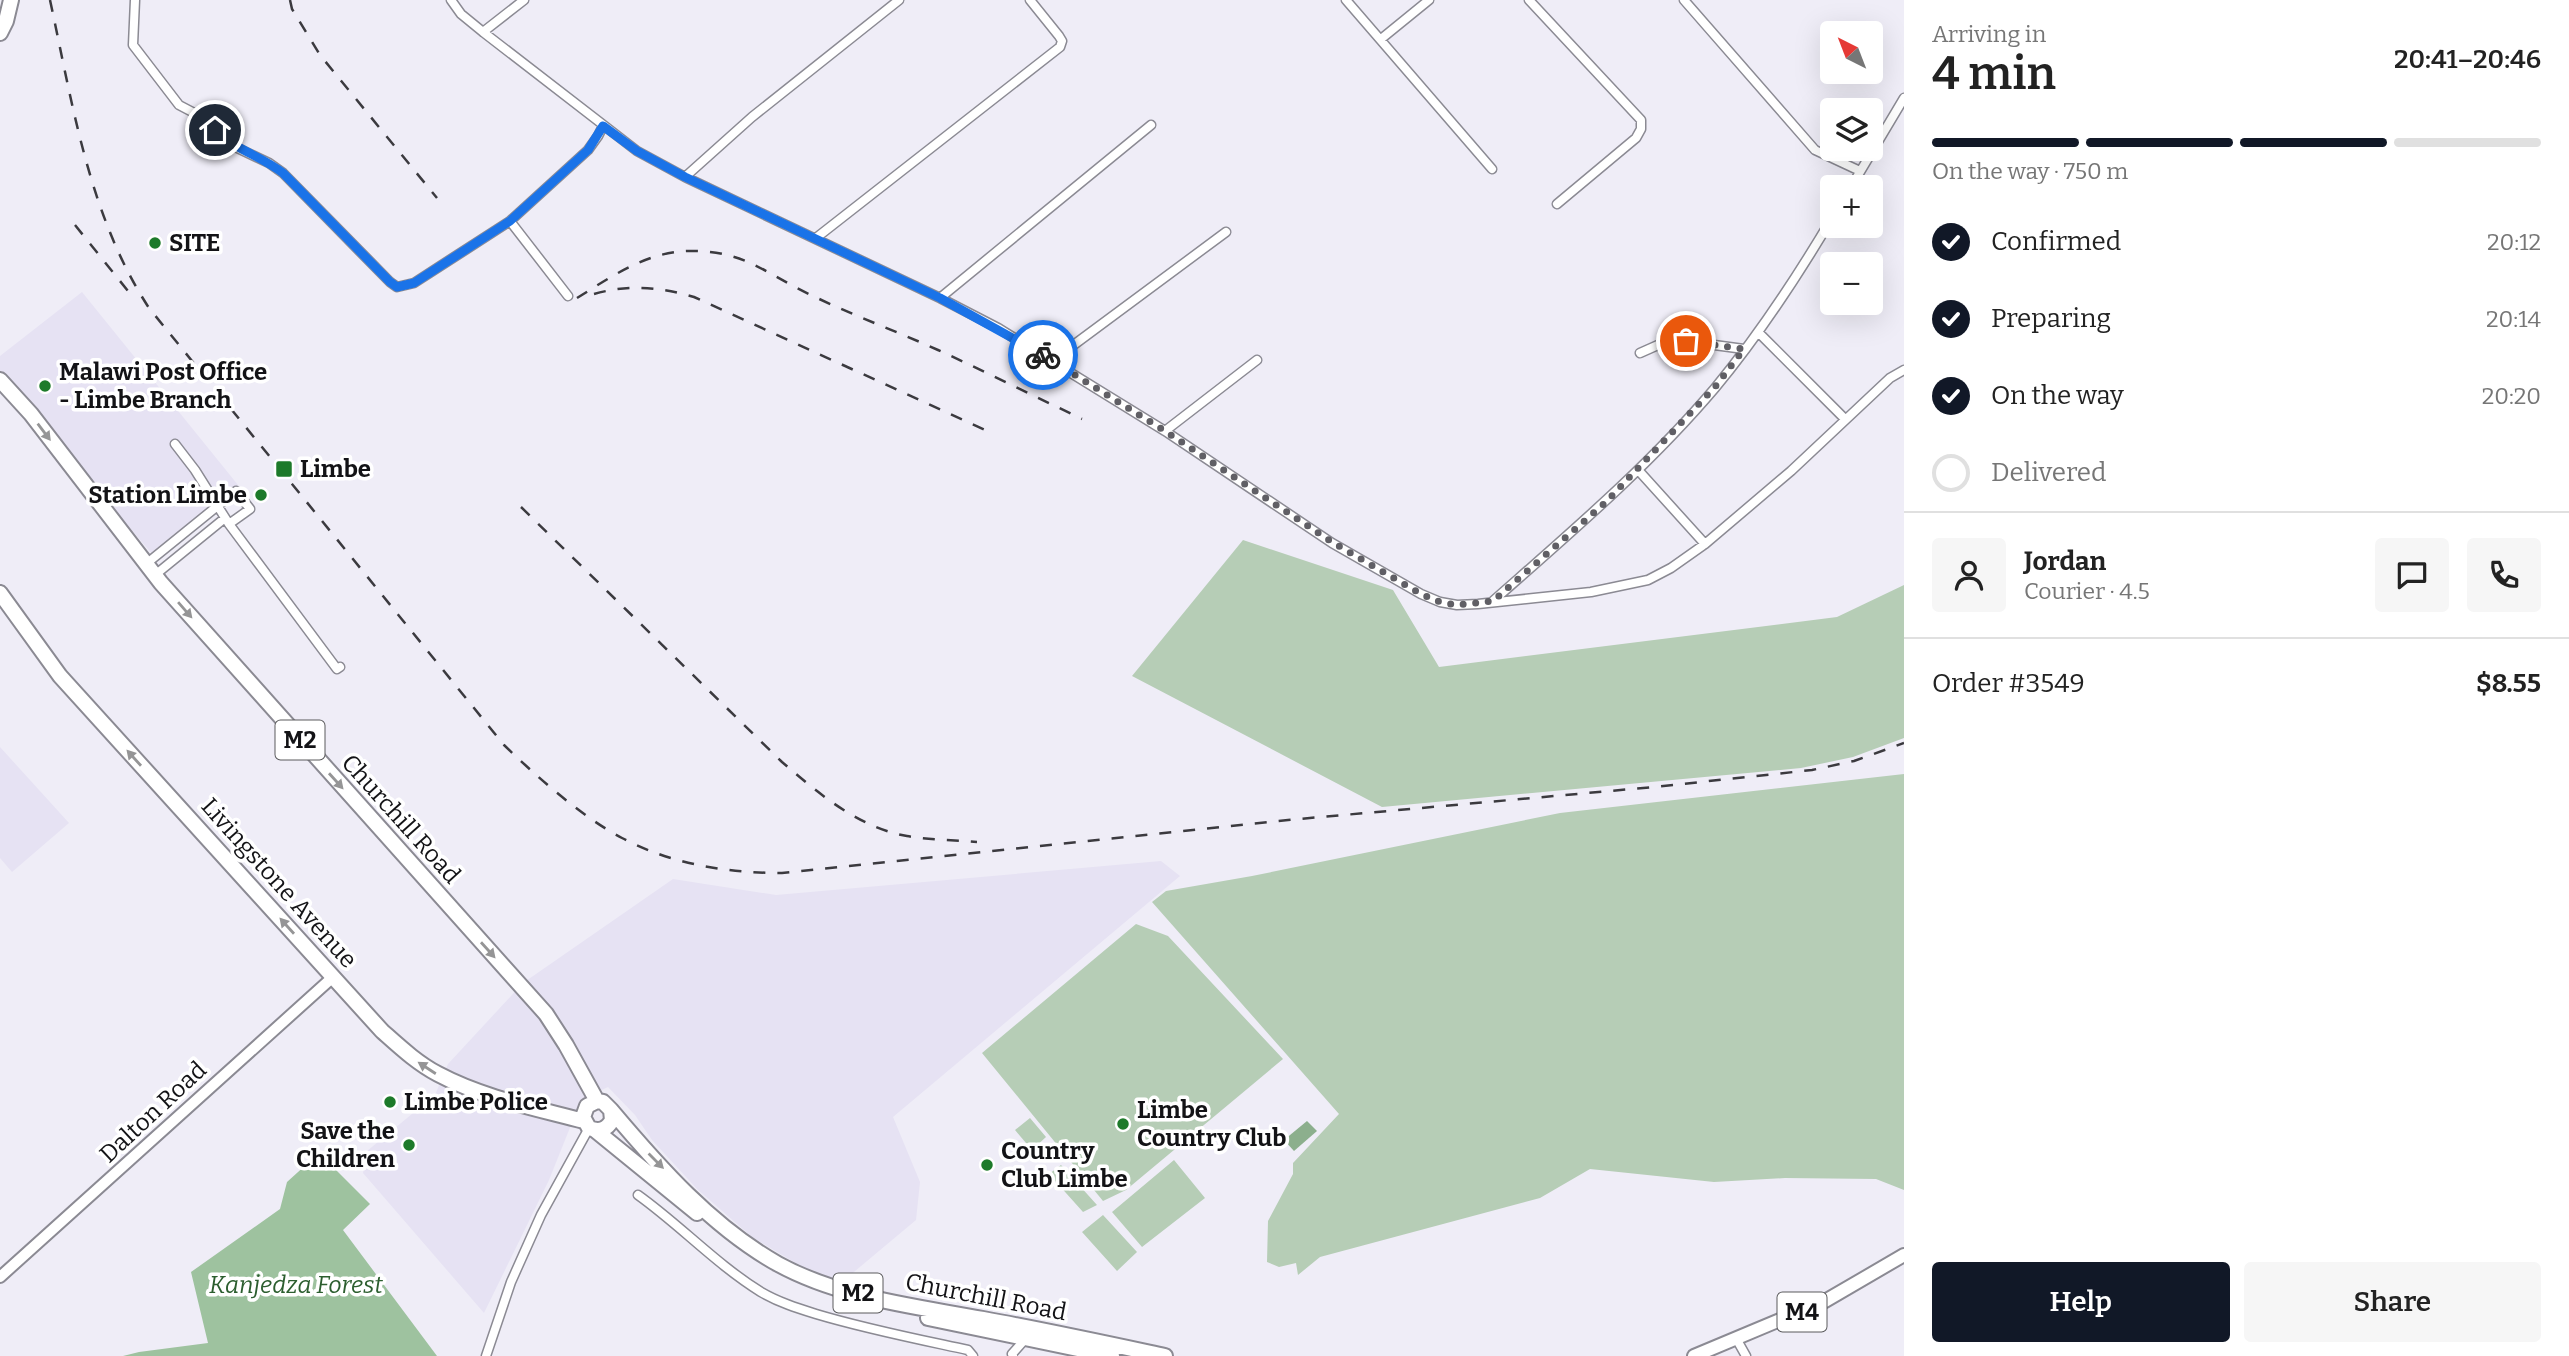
<!DOCTYPE html>
<html lang="en">
<head>
<meta charset="utf-8">
<style>
	body { margin:0; font-family:Bitter,serif; background:#f6f6f6; color:#222; height:100vh; display:flex; flex-direction:column; font-size:26px; white-space:nowrap }
	* { box-sizing:border-box; margin:0 }
	p { font-size:23px; color:#767676 }
	.icon { flex:none; width:38px; height:38px; fill:none; stroke:currentColor; stroke-width:2; stroke-linecap:round; stroke-linejoin:round }
	.map { position:relative; flex:1; overflow:hidden }
	.details { display:flex; flex-direction:column; background:#fff; width:665px }
	.details>* { flex:none }
	.needle { width:46px; rotate:318deg }
	.buttons { position:absolute; left:1820px; top:21px; display:grid; gap:14px }
	.buttons a { display:grid; place-items:center; width:63px; height:63px; border-radius:7px; background:#fff; box-shadow:0 7px 28px #0002; font-size:35px }
	.pin { position:absolute; display:grid; place-items:center; width:60px; height:60px; color:#fff; margin:-30px; border:4px solid #fff; border-radius:50%; box-shadow:0 2px 7px #0007 }
	.courier { position:absolute; display:grid; place-items:center; width:70px; height:70px; margin:-35px; border:5px solid #1a73e8; border-radius:50%; background:#fff; color:#222; box-shadow:0 2px 9px #0007 }
	.head em { font-style:normal; font-weight:600 }
	.head div { display:flex; flex-direction:column-reverse }
	.head { display:flex; align-items:center; justify-content:space-between; height:119px; padding:0 28px }
	h1 { font-size:46px; font-weight:600; line-height:52px }
	.bar { display:grid; grid-template-columns:repeat(4,1fr); gap:10px 7px; align-content:center; height:84px; padding:0 28px }
	.bar i { height:9px; border-radius:5px; background:#e0e0e0 }
	.bar .current { background:#111827 }
	.bar p { grid-column:span 4 }
	.line { display:flex; align-items:center; gap:18px; padding:0 28px; border-top:2px solid #e0e0e0 }
	.line div { flex:1 }
	.round { display:grid; place-items:center; flex:none; width:74px; height:74px; border-radius:7px; background:#f6f6f6 }
	ol { padding:0 28px; list-style:none }
	li { display:flex; align-items:center; gap:21px; height:77px }
	li p { margin-inline-start:auto }
	li .icon { padding:7px; border-radius:50%; background:#111827; color:#fff; stroke-width:4 }
	li:last-child { color:#767676 }
	li i { width:38px; height:38px; border:4px solid #e0e0e0; border-radius:50% }
	.button { display:flex; gap:14px; margin-top:auto; padding:14px 28px }
	.button a { flex:1; height:80px; border-radius:7px; background:#111827; color:#fff; font-size:28px; font-weight:600; line-height:80px; text-align:center }
	.button a+a { background:#f6f6f6; color:#222 }
	main { display:flex; flex:1; min-height:0 }
	.map>svg:first-child { display:block }
	.built { fill:#e6e2f3 }
	.green { fill:#b6cdb6 }
	.forest { fill:#9ec29f }
	.water { fill:#8caf8d }
	.lines { fill:none; stroke-linecap:round; stroke-linejoin:round }
	.street-casing { stroke:#8b8a93; stroke-width:11 }
	.secondary-casing { stroke:#8b8a93; stroke-width:14 }
	.primary-casing { stroke:#8b8a93; stroke-width:16 }
	.highway-casing { stroke:#8b8a93; stroke-width:18 }
	.street { stroke:#fff; stroke-width:8 }
	.secondary { stroke:#fff; stroke-width:10 }
	.primary { stroke:#fff; stroke-width:12 }
	.highway { stroke:#fff; stroke-width:14 }
	.rail { stroke:#3b3a3f; stroke-width:2.5; stroke-dasharray:12 12; stroke-linecap:butt }
	.oneway { fill:#959596 }
	.done { stroke:#605f65; stroke-width:7; stroke-dasharray:0 12.6 }
	.route { stroke:#1a73e8; stroke-width:9 }
	.poi-dot { fill:#1d7a2a; stroke:#fff; stroke-width:2.5 }
	.labels { text-anchor:middle; stroke-width:7; stroke-linejoin:round; paint-order:stroke }
	.shield { fill:#fff; stroke:#5a5a5c; stroke-width:2 }
	.shield-label { font-size:23px; font-weight:bold; fill:#131316 }
	.poi-label { font-size:24px; font-weight:bold; fill:#131316; stroke:#fff; text-anchor:start }
	.street-label { font-size:24px; fill:#131316; stroke:#fff }
	.park-label { font-size:24px; font-style:italic; fill:#2c5e2f; stroke:#fff }
</style>
</head>
<body>
<main>
<div class="map">
<svg width="1904" height="1356" viewBox="0 0 1904 1356">
	<rect width="100%" height="100%" fill="#efedf7"/>
	<!-- built -->
	<path class="built" d="M82,292l156,193 -85,70 -153,-179v-20z
		M0,747l69,76 -57,49 -12,-14z
		M1161,861l19,15 -287,241 27,65 -4,38 -80,67 -84,-50 -55,-48 -45,-49 -17,-25 -27,-28 -27,13 -32,80 -65,133 -121,-140 4,-22 68,-56 13,-31 75,-81 150,-104 103,16z"/>
	<!-- green -->
	<path class="green" d="M1243,540l150,50 46,77 398,-50 67,-32v153l-51,19 -52,11 -419,39 -250,-131z
		M1904,774v416l-28,-11 -91,-1 -71,4 -124,-13 -50,29 -220,59 -22,18 -2,-12 -17,4 -12,-5 1,-41 25,-47v-11l46,-49 -187,-212 14,-11 86,-15 308,-63z
		M1136,924l32,12 115,123 -157,131 -23,11 -121,-148z
		M1030,1118l16,19 -14,13 -17,-20z
		M1174,1160l31,38 -63,49 -30,-35z
		M1061,1165l36,40 -14,7 -34,-38z
		M1103,1215l34,37 -20,19 -35,-39z"/>
	<!-- forest -->
	<path class="forest" d="M319,1153l51,51 -27,26 94,126h-314l16,-4 69,-9 -17,-71 89,-63 7,-27z"/>
	<!-- water -->
	<path class="water" d="M1307,1121l10,10 -23,20 -10,-11z"/>
	<g class="lines">
		<!-- street casing -->
		<g class="street-casing">
			<path id="street" d="M135,0l-2,45 46,60 21,11 29,28 40,19 14,10 107,109 7,5 17,-4 96,-62 78,-71 10,-14 5,-10
				M451,0l10,14 22,18 154,119 48,26 255,121 58,30 167,103 167,112 89,51 19,8 17,3 21,-1 113,-12 57,-12 23,-12 34,-24 86,-73 99,-93 14,-8
				M1346,0l146,169
				M1529,0l112,120v9l-5,9 -79,66
				M1684,0l131,150 45,21
				M483,32l41,-32
				M1381,39l48,-39
				M685,177l67,-60 147,-117
				M1851,187l53,-89
				M510,221l58,75
				M816,238l244,-191 2,-6 -3,-5 -29,-36
				M940,298l211,-173
				M1758,332l87,87
				M1640,353l27,-12 10,-1 67,9
				M1052,361l174,-129
				M1165,431l92,-71
				M175,444l20,26 34,54 108,145 3,-2
				M1639,471l66,73
				M146,564l90,-73 14,18 -21,15
				M155,575l70,-57
				M1493,601c77,-68 155,-134 222,-213 44,-53 82,-111 117,-170
				M638,1195c42,30 78,69 123,97 17,10 36,16 55,22 50,15 101,25 152,36l5,6
				M1737,1340l9,16
				M486,1356l25,-74 30,-67 48,-87
				M1013,1356l-1,-2 15,-17"/>
		</g>
		<!-- secondary casing -->
		<g class="secondary-casing">
			<path id="secondary" d="M0,1277l333,-300"/>
		</g>
		<!-- primary casing -->
		<g class="primary-casing">
			<path id="primary" d="M1694,1356l131,-55 79,-46"/>
		</g>
		<!-- highway casing -->
		<g class="highway-casing">
			<path id="highway" d="M0,33l6,-12 5,-21
				M0,380l31,34 130,169 385,431 20,31 31,56 6,1 8,8 1,10c-5,10 -13,12 -23,8l-6,-11 4,-11 10,-5
				M0,593l60,83 322,355c18,16 35,32 56,43 45,24 97,34 146,47
				M611,1110c48,57 101,117 167,154 62,34 136,42 205,55 61,11 121,24 182,37
				M595,1130l102,83
				M928,1318l184,38"/>
		</g>
		<!-- street -->
		<use href="#street" class="street"/>
		<!-- secondary -->
		<use href="#secondary" class="secondary"/>
		<!-- primary -->
		<use href="#primary" class="primary"/>
		<!-- highway -->
		<use href="#highway" class="highway"/>
		<!-- rail -->
		<path class="rail" d="M50,0c23,106 39,216 99,308l355,437c32,31 78,72 118,93 49,26 105,35 160,35l506,-53 366,-33 158,-17 42,-9 50,-18
			M290,0l2,9 28,46 117,143
			M75,225l57,71
			M594,294c35,-10 66,-7 100,3l300,137
			M577,298c34,-21 69,-46 111,-47 57,-1 76,22 123,44 41,20 85,36 127,55 48,22 96,46 144,69
			M521,507l261,255c36,31 77,66 125,74 23,4 47,4 70,6"/>
	</g>
	<!-- one-way arrows -->
	<defs><path id="oneway-solid" d="M-6-.8H1V-3.2L6.5 0L1 3.2V.8H-6Z" transform="scale(1.75)"/></defs>
	<g class="oneway">
		<use href="#oneway-solid" transform="translate(44 432) rotate(53)"/>
		<use href="#oneway-solid" transform="translate(185 610) rotate(49)"/>
		<use href="#oneway-solid" transform="translate(134 758) rotate(-132)"/>
		<use href="#oneway-solid" transform="translate(336 781) rotate(48)"/>
		<use href="#oneway-solid" transform="translate(287 926) rotate(-132)"/>
		<use href="#oneway-solid" transform="translate(488 950) rotate(48)"/>
		<use href="#oneway-solid" transform="translate(427 1068) rotate(-147)"/>
		<use href="#oneway-solid" transform="translate(656 1161) rotate(45)"/>
	</g>
	<g class="lines">
		<!-- done -->
		<path class="done" d="M1043,355l122,76 167,111 89,52 19,8 17,3 36,-4 113,-99 109,-115 29,-38 -58,-8"/>
		<!-- route -->
		<path class="route" d="M215,130c21,20 46,26 68,43l107,109 7,5 17,-4 96,-62 78,-71 15,-24 34,25 48,26 255,121 103,57"/>
	</g>
	<!-- markers -->
	<g class="poi-dot">
		<circle cx="155" cy="243" r="7"/>
		<circle cx="45" cy="386" r="7"/>
		<rect x="275" y="460" width="18" height="18" rx="3.5"/>
		<circle cx="261" cy="495" r="7"/>
		<circle cx="390" cy="1102" r="7"/>
		<circle cx="1123" cy="1124" r="7"/>
		<circle cx="409" cy="1145" r="7"/>
		<circle cx="987" cy="1165" r="7"/>
	</g>
	<g class="labels">
		<!-- shield labels -->
		<g class="shield">
			<rect x="275.5" y="720.5" width="49" height="39" rx="5"/>
			<rect x="833.5" y="1273.5" width="49" height="39" rx="5"/>
			<rect x="1777.5" y="1292.5" width="49" height="39" rx="5"/>
		</g>
		<g class="shield-label">
			<text x="300" y="748">M2</text>
			<text x="858" y="1301">M2</text>
			<text x="1802" y="1320">M4</text>
		</g>
		<!-- poi labels -->
		<g class="poi-label">
			<text x="169" y="251">SITE</text>
			<text x="59" y="380">Malawi Post Office<tspan x="59" dy="28">- Limbe Branch</tspan></text>
			<text x="300" y="477">Limbe</text>
			<text x="247" y="503" text-anchor="end">Station Limbe</text>
			<text x="404" y="1110">Limbe Police</text>
			<text x="1137" y="1118">Limbe<tspan x="1137" dy="28">Country Club</tspan></text>
			<text x="395" y="1139" text-anchor="end">Save the<tspan x="395" dy="28">Children</tspan></text>
			<text x="1001" y="1159">Country<tspan x="1001" dy="28">Club Limbe</tspan></text>
		</g>
		<!-- street labels -->
		<g class="street-label">
			<text transform="translate(401 819) rotate(48)" y="8">Churchill Road</text>
			<text transform="translate(279 883) rotate(48)" y="8">Livingstone Avenue</text>
			<text transform="translate(153 1112) rotate(-43)" y="8">Dalton Road</text>
			<text transform="translate(986 1297) rotate(11)" y="8">Churchill Road</text>
		</g>
		<!-- park labels -->
		<g class="park-label">
			<text x="296" y="1293">Kanjedza Forest</text>
		</g>
	</g>
</svg>
<div class="buttons">
<a><svg class="needle" viewBox="-14 -14 28 28"><path d="M0-13l5 13h-10z" fill="#e53935"/><path d="M0 13l5-13h-10z" fill="#767676"/></svg></a>
<a><svg class="icon" aria-label="layers" viewBox="0 0 24 24"><path d="M12 4l9 5-9 5-9-5zM3 14l9 5 9-5"/></svg></a>
<a>+</a>
<a>−</a>
</div>
<div class="pin" style="left:1686px;top:341px;background:#ea580c"><svg class="icon" aria-label="bag" viewBox="0 0 24 24"><path d="M5 8h14l-1 12H6zM9 8a3 3 0 0 1 6 0"/></svg></div>
<div class="pin" style="left:215px;top:130px;background:#1f2937"><svg class="icon" aria-label="home" viewBox="0 0 24 24"><path d="M3 11l9-7 9 7M6 9v11h12V9"/></svg></div>
<div class="courier" style="left:1043px;top:355px"><svg class="icon" aria-label="bike" viewBox="0 0 24 24"><circle cx="6" cy="16" r="4"/><circle cx="18" cy="16" r="4"/><path d="M6 16l4-8h5l3 8M10 8l3 8H6M13 5h3"/></svg></div>
</div>
<section class="details">
<div class="head"><div><h1>4 min</h1><p>Arriving in</p></div><em>20:41–20:46</em></div>
<div class="bar"><i class="current"></i><i class="current"></i><i class="current"></i><i></i><p>On the way · 750 m</p></div>
<ol>
<li><svg class="icon" aria-label="check" viewBox="0 0 24 24"><path d="M5 12l5 5 9-10"/></svg>Confirmed<p>20:12</p></li>
<li><svg class="icon" aria-label="check" viewBox="0 0 24 24"><path d="M5 12l5 5 9-10"/></svg>Preparing<p>20:14</p></li>
<li><svg class="icon" aria-label="check" viewBox="0 0 24 24"><path d="M5 12l5 5 9-10"/></svg>On the way<p>20:20</p></li>
<li><i></i>Delivered</li>
</ol>
<div class="line" style="height:126px"><a class="round"><svg class="icon" aria-label="person" viewBox="0 0 24 24"><circle cx="12" cy="8" r="4"/><path d="M4 21q1-7 8-7t8 7"/></svg></a><div><b>Jordan</b><p>Courier · 4.5</p></div><a class="round"><svg class="icon" aria-label="chat" viewBox="0 0 24 24"><path d="M4 5h16v11H9l-5 4z"/></svg></a><a class="round"><svg class="icon" aria-label="phone" viewBox="0 0 24 24"><path d="M5 4h4l2 5-3 2q2 4 5 5l2-3 5 2v4C11 20 4 13 5 4z"/></svg></a></div>
<div class="line" style="height:91px"><div>Order #3549</div><b>$8.55</b></div>
<div class="button"><a>Help</a><a>Share</a></div>
</section>
</main>
</body>
</html>
